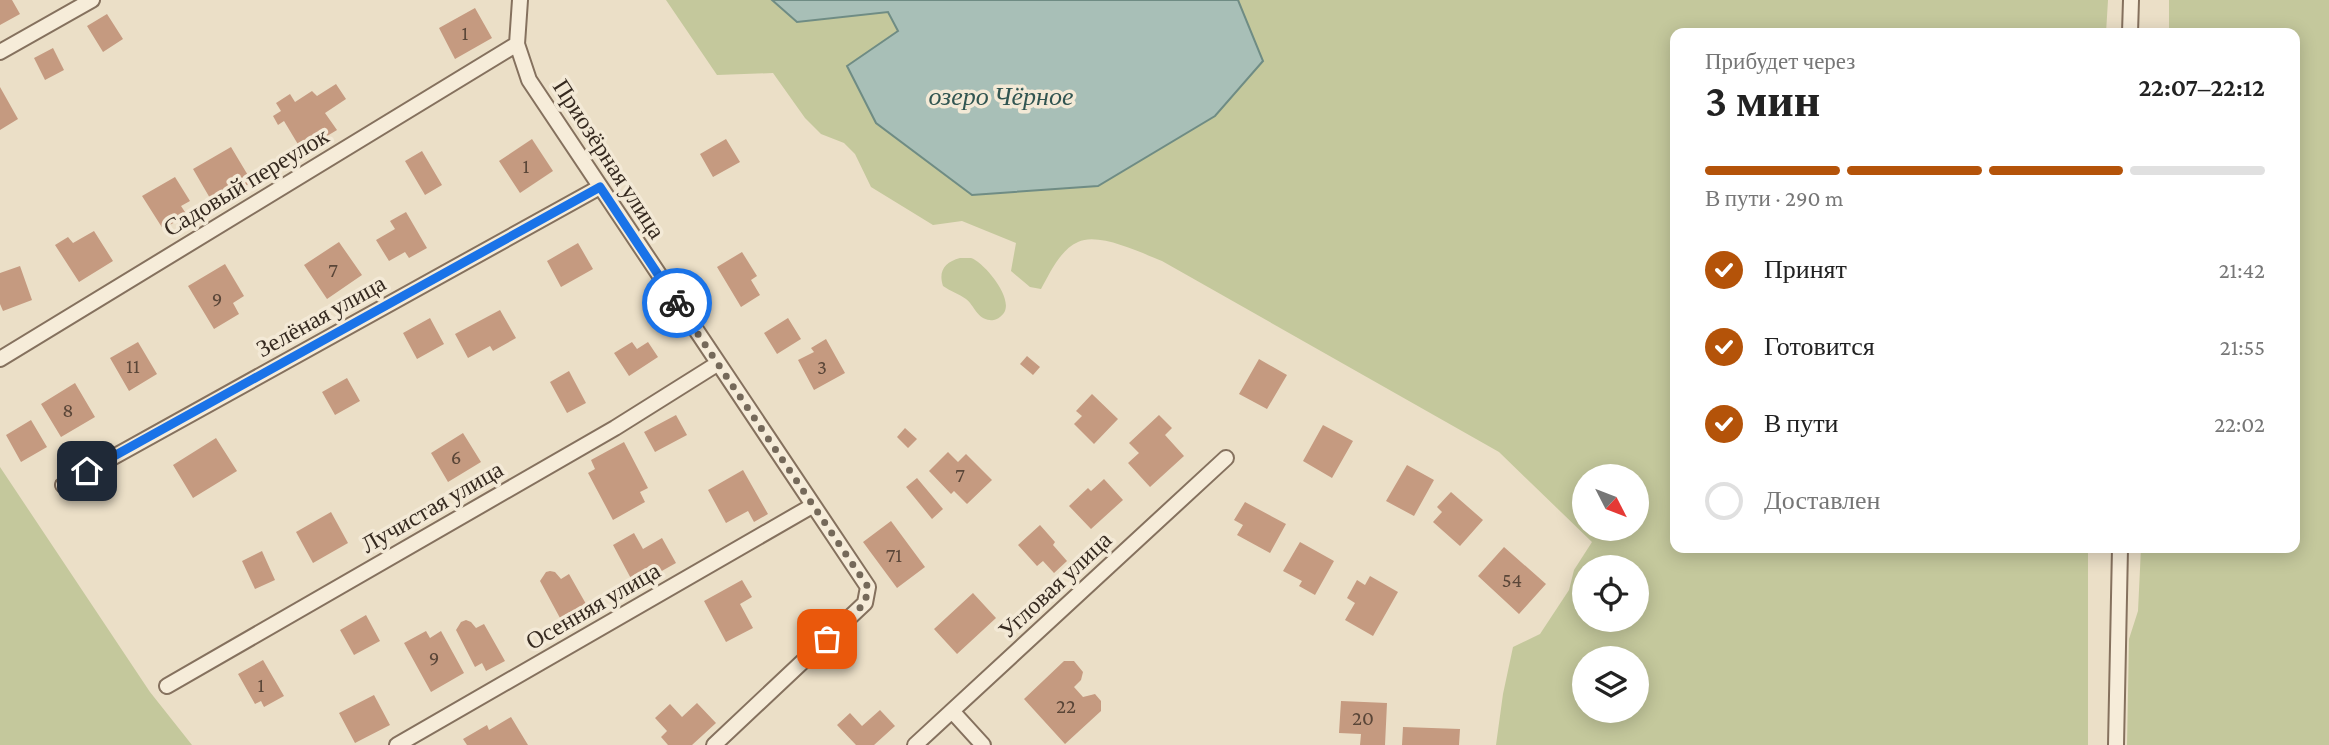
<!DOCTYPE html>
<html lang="ru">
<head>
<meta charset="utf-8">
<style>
	body { margin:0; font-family:"Crimson Pro",serif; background:#f2f2f2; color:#222; height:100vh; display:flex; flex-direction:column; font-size:26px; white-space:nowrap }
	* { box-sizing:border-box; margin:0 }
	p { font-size:23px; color:#767676 }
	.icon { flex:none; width:38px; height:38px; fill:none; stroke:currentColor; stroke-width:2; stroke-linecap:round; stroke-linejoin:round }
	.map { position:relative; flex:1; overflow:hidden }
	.panel { position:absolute; left:1670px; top:28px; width:630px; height:525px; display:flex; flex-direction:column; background:#fff; border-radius:14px; box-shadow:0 4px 18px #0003 }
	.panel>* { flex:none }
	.needle { width:46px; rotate:132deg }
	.fabs { position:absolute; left:1572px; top:464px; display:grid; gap:14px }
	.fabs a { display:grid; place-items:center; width:77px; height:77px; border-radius:50%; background:#fff; box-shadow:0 4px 18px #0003; font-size:35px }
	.pin { position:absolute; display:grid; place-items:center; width:60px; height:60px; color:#fff; margin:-30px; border-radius:14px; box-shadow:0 4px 10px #0006 }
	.courier { position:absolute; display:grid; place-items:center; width:70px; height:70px; margin:-35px; border:5px solid #1a73e8; border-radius:50%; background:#fff; color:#222; box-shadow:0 2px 9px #0007 }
	.summary em { font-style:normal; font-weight:600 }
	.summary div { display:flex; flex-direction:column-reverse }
	.summary { display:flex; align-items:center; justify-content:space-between; height:119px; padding:0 35px }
	h1 { font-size:46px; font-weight:600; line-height:52px }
	.bar { display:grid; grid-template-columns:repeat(4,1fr); gap:10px 7px; align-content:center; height:84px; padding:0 35px }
	.bar i { height:9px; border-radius:5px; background:#e0e0e0 }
	.bar .on { background:#b45309 }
	.bar p { grid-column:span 4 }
	ol { padding:0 35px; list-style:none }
	li { display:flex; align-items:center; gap:21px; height:77px }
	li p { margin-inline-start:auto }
	li .icon { padding:7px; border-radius:50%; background:#b45309; color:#fff; stroke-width:4 }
	li:last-child { color:#767676 }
	li i { width:38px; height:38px; border:4px solid #e0e0e0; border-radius:50% }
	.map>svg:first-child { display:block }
	.green { fill:#c4c89c; fill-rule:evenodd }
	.water { fill:#a8bfb7; stroke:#6f8c84; stroke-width:2 }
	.building { fill:#c59a80 }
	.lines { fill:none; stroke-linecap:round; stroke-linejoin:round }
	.minor-casing { stroke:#85715e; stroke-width:18 }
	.minor { stroke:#f6ecd9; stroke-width:14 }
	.done { stroke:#75695a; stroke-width:7; stroke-dasharray:0 12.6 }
	.route { stroke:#1a73e8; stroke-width:9 }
	.labels { text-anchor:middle; stroke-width:7; stroke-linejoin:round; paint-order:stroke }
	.number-label { font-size:21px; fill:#5a4638 }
	.street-label { font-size:24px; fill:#362a20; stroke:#f3e9d6 }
	.water-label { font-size:26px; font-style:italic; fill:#315551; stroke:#f3e9d6 }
</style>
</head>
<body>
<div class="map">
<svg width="2329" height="745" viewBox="0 0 2329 745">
	<rect width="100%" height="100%" fill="#ebdfc7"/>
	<!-- green -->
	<path class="green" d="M666,0h106l25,22 91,-10 10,19 -50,35 415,-5 -25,-61h870l-2,33h-431v515h413v197h-592l7,-51 10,-47 27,-13 29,-44 5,-20 18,-28 -93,-90 -337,-191c-21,-8 -63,-29 -84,-19 -18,8 -28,31 -37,47l-11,-2 -19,-16 5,-28 -54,-22 -29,4 -62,-38 -16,-33 -11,-11 -23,-9 -16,-16 -32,-45 -56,2zM1584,476h52v52h-52zM1584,567h52v53h-52zM1584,658h52v52h-52z
		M2169,0h160v745h-202l2,-106 9,-28 3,-63h153v-515h-125z
		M960,258c1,0 10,0 11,0 13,4 49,46 29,59 -2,2 -8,4 -10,3 -13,-1 -16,-15 -24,-21 -7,-5 -16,-8 -23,-13 -5,-15 2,-24 17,-28z
		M0,467l150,225 42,53h-192z"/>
	<!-- water -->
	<path class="water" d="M772,0h466l25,61 -48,55 -117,70 -126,9 -96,-72 -29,-57 51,-35 -10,-19 -91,10z"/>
	<!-- building -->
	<path class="building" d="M0,0h12l8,14 -20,11z
		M475,8l17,30 -37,21 -16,-31z
		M107,14l16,25 -20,13 -16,-26z
		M53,48l11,22 -19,10 -11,-22z
		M336,84l10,15 -21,14 12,17 -35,21 -18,-30 -6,4 -5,-9 8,-5 -5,-8 14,-9 5,8 17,-11 5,5z
		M0,87l18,32 -18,11z
		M532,139l21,32 -33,22 -21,-32z
		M726,139l14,23 -27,15 -13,-23z
		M231,147l21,35 -38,23 -21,-36z
		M422,151l20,34 -17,10 -20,-34z
		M175,177l15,24 -9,5 6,9 -24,14 -21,-33z
		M406,212l21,36 -18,10 -4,-6 -16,9 -13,-21 19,-11 -5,-8z
		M94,231l19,30 -34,21 -24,-37 13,-8 5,6z
		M339,242l23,33 -35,24 -23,-34z
		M578,243l15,26 -32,18 -14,-26z
		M742,252l15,24 -6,4 9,15 -19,12 -24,-40z
		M225,264l19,32 -11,7 6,11 -25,15 -26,-43z
		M20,266l12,34 -29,11 -3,-7v-31z
		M500,310l16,28 -23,13 -3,-5 -22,12 -13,-24z
		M430,318l14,26 -27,15 -14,-26z
		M788,318l13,21 -24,15 -13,-21z
		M826,339l19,34 -31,17 -16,-30 16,-8 -3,-4z
		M138,342l19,32 -28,17 -19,-33z
		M632,342l5,7 11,-7 10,15 -29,19 -15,-23z
		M1027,356l13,11 -7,8 -13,-11z
		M1259,359l28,16 -20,34 -28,-15z
		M569,371l17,32 -19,10 -17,-31z
		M347,378l13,23 -25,14 -13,-23z
		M75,383l20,34 -34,20 -20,-33z
		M1092,394l26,25 -24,25 -20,-20 8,-8 -6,-5z
		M676,415l11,20 -32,17 -11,-20z
		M1159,415l13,13 -7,7 19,21 -34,31 -22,-24 11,-10 -10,-10z
		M31,420l16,27 -26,15 -15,-27z
		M1323,425l30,16 -21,37 -29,-17z
		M905,428l12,11 -9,9 -11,-11z
		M463,433l18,29 -33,20 -17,-29z
		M216,438l21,33 -44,27 -20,-33z
		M624,442l24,46 -8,4 5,10 -32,18 -25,-47 7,-4 -4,-9z
		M948,452l10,10 8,-8 26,26 -25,24 -13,-13 -3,3 -22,-23z
		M1407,465l27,15 -20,36 -28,-15z
		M743,470l25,44 -14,8 -6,-11 -22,12 -18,-33z
		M917,478l26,31 -11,10 -26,-32z
		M1104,479l19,21 -32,29 -22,-23 19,-18 3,3z
		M1451,492l32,28 -23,26 -27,-24 9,-10 -5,-5z
		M1245,502l41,22 -16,29 -33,-18 6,-10 -9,-5z
		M331,512l17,31 -35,20 -17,-31z
		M891,521l34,46 -28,21 -34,-46z
		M1040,525l15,17 -2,3 14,16 -13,12 -11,-12 -6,5 -19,-21z
		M634,533l9,16 19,-11 14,25 -41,23 -22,-41z
		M1300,542l34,19 -19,34 -16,-9 3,-5 -19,-10z
		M1504,547l42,37 -27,30 -41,-38z
		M262,551l13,29 -20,9 -13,-28z
		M550,571l5,1 6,7 8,-5 21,37 -19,11 -5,-8 -6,4 -20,-37 6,-9z
		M1370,576l28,16 -25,44 -28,-16 10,-17 -8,-5 10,-18 8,5z
		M742,580l10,17 -12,7 13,24 -27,14 -22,-41z
		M973,593l23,25 -39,36 -23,-25z
		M366,615l14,26 -26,14 -14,-25z
		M466,620l5,2 5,6 8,-4 21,37 -19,10 -4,-8 -7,4 -19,-37 5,-8z
		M426,631l4,7 11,-7 23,42 -33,19 -27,-49z
		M263,660l21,36 -20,11 -3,-6 -6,3 -17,-30z
		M1064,661h10l9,11 -2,8 -7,7 9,10 12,-3 6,7v10l-36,33 -41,-45z
		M374,695l16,30 -35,18 -16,-30z
		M1341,701l46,2 -2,42h-25l1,-11 -22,-1z
		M697,703l19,20 -24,22h-24l-7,-8 6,-6 -12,-13 15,-14 12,13z
		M880,710l15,16 -21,19h-18l-19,-20 13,-12 12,13z
		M511,717l17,28h-61l-4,-6 24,-14 2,5z
		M1403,727l57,2 -1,16h-57z"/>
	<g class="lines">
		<!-- minor casing -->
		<g class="minor-casing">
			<path id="minor" d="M520,0l-3,44 12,36 339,507 -3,16 -151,142
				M2130,33l1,-33
				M0,52l92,-52
				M0,359l517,-315
				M63,485l537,-298
				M167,686l448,-258 102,-64
				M952,711l31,34
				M397,745l415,-239
				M915,745l311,-287
				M2116,745l4,-197"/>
		</g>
		<!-- minor -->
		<use href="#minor" class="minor"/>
	</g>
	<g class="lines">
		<!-- done -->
		<path class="done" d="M677,303l191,284 -3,16 -38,36"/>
		<!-- route -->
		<path class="route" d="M87,471l513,-284 77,116"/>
	</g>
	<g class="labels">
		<!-- number labels -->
		<g class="number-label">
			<text x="465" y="40">1</text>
			<text x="526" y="173">1</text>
			<text x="333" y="277">7</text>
			<text x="217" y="306">9</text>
			<text x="133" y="373">11</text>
			<text x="822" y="374">3</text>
			<text x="68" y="417">8</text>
			<text x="456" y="464">6</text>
			<text x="960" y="482">7</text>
			<text x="894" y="562">71</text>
			<text x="1512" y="587">54</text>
			<text x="434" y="665">9</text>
			<text x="261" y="692">1</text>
			<text x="1066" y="713">22</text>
			<text x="1363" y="725">20</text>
		</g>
		<!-- street labels -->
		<g class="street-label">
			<text transform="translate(609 159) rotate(57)" y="8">Приозёрная улица</text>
			<text transform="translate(246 182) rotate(-31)" y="8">Садовый переулок</text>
			<text transform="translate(321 316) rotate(-29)" y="8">Зелёная улица</text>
			<text transform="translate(432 507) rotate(-30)" y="8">Лучистая улица</text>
			<text transform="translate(1055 585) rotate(-43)" y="8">Угловая улица</text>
			<text transform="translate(593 606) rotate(-30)" y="8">Осенняя улица</text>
		</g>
		<!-- water labels -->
		<g class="water-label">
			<text x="1001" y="105">озеро Чёрное</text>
		</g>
	</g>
</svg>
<div class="fabs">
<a><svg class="needle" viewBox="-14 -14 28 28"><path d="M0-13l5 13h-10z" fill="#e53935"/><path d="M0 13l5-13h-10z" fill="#767676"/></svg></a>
<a><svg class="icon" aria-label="locate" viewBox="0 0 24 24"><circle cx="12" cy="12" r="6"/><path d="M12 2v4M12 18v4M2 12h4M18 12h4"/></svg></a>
<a><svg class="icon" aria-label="layers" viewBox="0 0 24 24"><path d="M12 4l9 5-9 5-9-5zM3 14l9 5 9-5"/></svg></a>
</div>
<div class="pin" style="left:827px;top:639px;background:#ea580c"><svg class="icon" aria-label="bag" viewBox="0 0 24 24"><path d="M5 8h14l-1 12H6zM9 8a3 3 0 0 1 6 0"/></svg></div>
<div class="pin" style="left:87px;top:471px;background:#1f2937"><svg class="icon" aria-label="home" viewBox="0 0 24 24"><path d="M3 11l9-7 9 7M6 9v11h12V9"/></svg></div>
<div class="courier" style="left:677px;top:303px"><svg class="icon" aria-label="bike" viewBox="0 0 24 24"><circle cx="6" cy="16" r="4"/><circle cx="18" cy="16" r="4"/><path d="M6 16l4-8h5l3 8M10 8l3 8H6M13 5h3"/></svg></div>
<section class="panel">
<div class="summary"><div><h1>3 мин</h1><p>Прибудет через</p></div><em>22:07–22:12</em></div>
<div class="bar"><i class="on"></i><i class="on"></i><i class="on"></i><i></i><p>В пути · 290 m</p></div>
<ol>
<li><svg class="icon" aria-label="check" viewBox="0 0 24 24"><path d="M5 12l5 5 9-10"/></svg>Принят<p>21:42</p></li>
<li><svg class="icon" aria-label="check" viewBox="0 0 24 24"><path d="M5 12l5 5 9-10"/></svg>Готовится<p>21:55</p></li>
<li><svg class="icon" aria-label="check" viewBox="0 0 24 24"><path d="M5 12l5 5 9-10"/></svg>В пути<p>22:02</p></li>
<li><i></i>Доставлен</li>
</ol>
</section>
</div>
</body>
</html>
